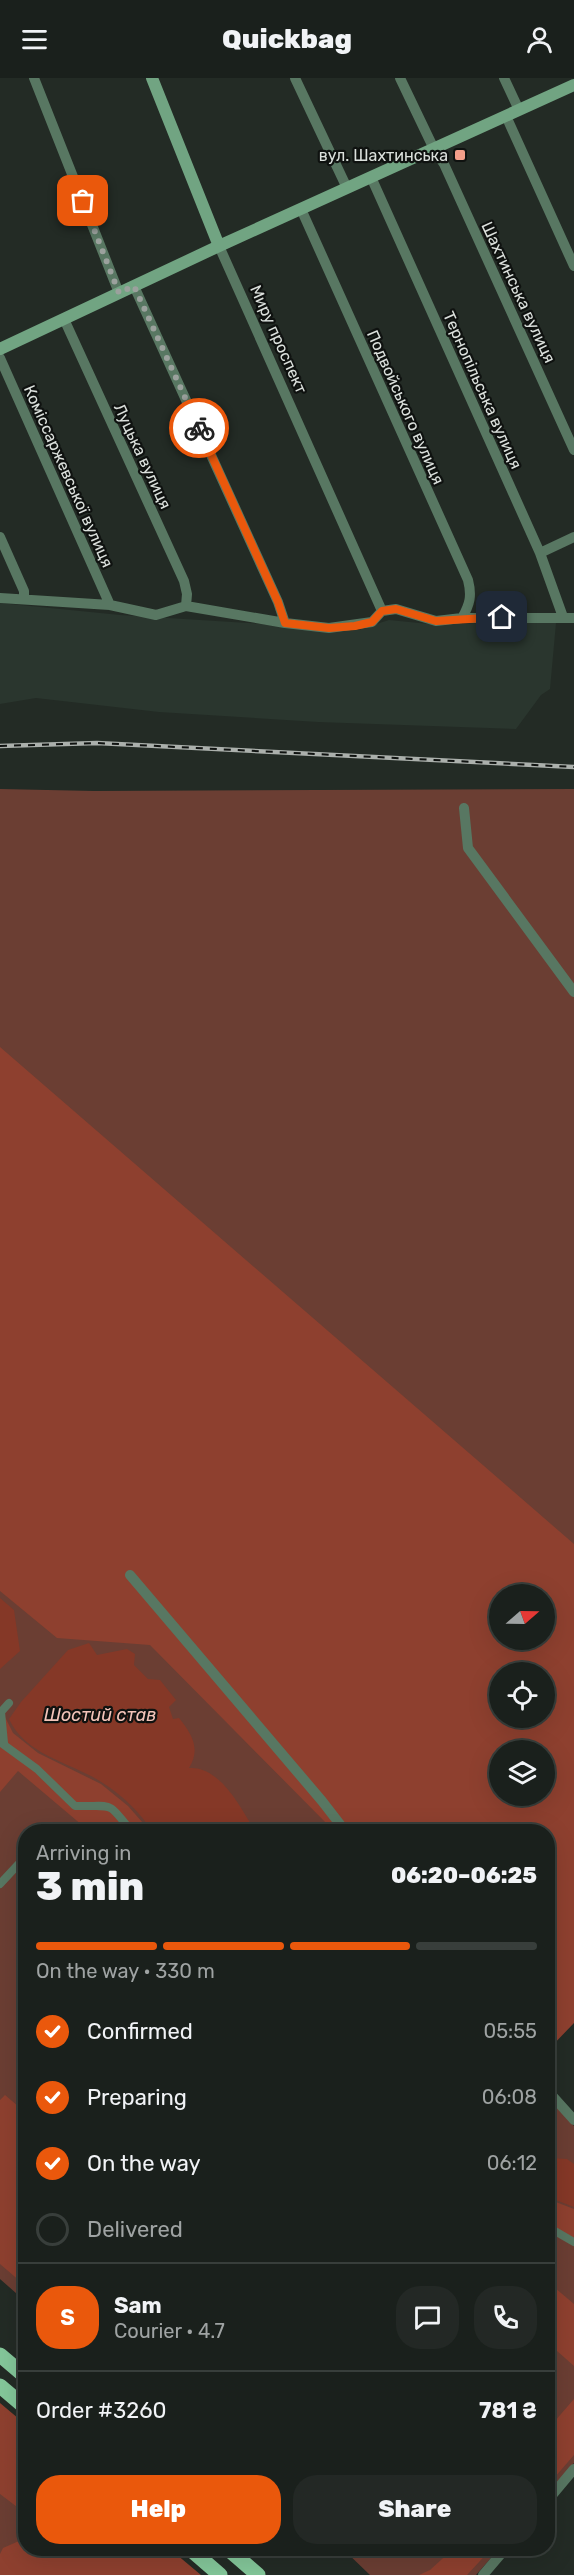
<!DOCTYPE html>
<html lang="en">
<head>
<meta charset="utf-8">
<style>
	body { margin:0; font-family:Rubik,sans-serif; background:#232825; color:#f1f3f6; height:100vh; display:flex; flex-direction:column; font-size:22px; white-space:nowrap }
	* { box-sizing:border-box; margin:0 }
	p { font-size:20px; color:#9fa3a3 }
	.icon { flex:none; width:33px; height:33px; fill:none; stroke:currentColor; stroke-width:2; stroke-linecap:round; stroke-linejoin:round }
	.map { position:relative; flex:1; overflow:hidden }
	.side { position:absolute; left:18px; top:1746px; width:537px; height:732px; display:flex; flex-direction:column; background:#1a201c; border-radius:24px; box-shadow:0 6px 24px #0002,0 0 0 2px #383e3b }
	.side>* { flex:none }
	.needle { width:39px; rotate:70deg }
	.controls { position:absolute; left:489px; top:1506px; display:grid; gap:12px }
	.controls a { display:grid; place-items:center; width:66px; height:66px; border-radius:50%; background:#1a201c; box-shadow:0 6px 24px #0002,0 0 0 2px #383e3b; font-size:30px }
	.pin { position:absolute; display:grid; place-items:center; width:51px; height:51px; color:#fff; margin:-26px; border-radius:12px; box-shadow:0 3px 9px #0006 }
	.courier { position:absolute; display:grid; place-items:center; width:60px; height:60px; margin:-30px; border:4px solid #ea580c; border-radius:50%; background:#fff; color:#222; box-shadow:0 2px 8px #0007 }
	.headline em { font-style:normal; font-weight:800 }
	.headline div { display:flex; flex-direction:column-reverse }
	.headline { display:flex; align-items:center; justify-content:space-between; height:102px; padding:0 18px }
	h1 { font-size:39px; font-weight:800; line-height:45px }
	.bar { display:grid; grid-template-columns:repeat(4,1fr); gap:9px 6px; align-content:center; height:72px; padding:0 18px }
	.bar i { height:8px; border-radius:4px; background:#383e3b }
	.bar .on { background:#ea580c }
	.bar p { grid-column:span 4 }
	.line { display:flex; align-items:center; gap:15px; padding:0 18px; border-top:2px solid #383e3b }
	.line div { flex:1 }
	.round { display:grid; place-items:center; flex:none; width:63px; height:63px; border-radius:24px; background:#232825 }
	ol { padding:0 18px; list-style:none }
	li { display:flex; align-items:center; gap:18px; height:66px }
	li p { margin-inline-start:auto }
	li .icon { padding:6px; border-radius:50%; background:#ea580c; color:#fff; stroke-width:4 }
	li:last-child { color:#9fa3a3 }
	li i { width:33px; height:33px; border:3px solid #383e3b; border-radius:50% }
	.cta { display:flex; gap:12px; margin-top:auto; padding:12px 18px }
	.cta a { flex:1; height:69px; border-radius:24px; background:#ea580c; color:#fff; font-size:24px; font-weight:800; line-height:69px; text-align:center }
	.cta a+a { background:#232825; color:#f1f3f6 }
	header { display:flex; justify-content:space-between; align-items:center; height:78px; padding:0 18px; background:#1a201c; font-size:27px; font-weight:800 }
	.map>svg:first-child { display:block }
	.built { fill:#2a362e }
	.green { fill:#6b3e33; fill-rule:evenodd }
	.forest { fill:#8e402f; fill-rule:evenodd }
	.water { fill:#853827 }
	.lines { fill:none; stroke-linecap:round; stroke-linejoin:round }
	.pedestrian { stroke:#587762; stroke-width:8 }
	.minor { stroke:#587762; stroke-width:10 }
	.secondary { stroke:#71a482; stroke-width:12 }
	.primary { stroke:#84c79a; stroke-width:15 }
	.rail-casing { stroke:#abb0ac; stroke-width:4.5 }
	.rail { stroke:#0f1210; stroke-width:2; stroke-dasharray:7; stroke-linecap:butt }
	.done { stroke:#9ba19d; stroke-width:6; stroke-dasharray:0 10.8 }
	.route { stroke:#ea580c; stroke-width:8 }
	.poi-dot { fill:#f49e89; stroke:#0f1210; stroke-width:2 }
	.labels { text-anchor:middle; stroke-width:4.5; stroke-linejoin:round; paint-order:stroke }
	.poi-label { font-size:16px; fill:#dce1dd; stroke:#0f1210; text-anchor:end }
	.street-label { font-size:16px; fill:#dce1dd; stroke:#0f1210 }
	.water-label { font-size:18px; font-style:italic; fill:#f3c4b9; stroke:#0f1210 }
</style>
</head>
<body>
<header><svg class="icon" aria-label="menu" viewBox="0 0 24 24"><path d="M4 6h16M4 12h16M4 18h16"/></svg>Quickbag<svg class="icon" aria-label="person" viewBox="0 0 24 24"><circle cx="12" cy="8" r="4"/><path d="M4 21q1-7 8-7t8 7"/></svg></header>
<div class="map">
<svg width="574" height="2497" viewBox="0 0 574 2497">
	<rect width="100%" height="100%" fill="#232b25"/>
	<!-- built -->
	<path class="built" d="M0,525l120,12 238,15 31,-10 40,4 115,-2 12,1 -6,66 -9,6 -25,34 -198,-7 -159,-10 -123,-14 -36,6z"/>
	<!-- green -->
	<path class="green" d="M0,711l94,2 480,-2v831l-74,52 -99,159 -375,1 -1,469 -25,-22zM500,1516h44v46h-44z
		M548,2019l26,29v337l-26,30z
		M0,2367l25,21 1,82 -26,27z
		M343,2471h156l-23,26h-106z"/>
	<!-- forest -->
	<path class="forest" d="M0,969l574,497v479l-25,26 -1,-217 -214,-1 -184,-186 -93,-7 -57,-47zM500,1516h44v46h-44zM500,1594h44v46h-44zM500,1672h44v46h-44z
		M4,1637l9,18 25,20 63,31 27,22 22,25h-61l-71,-60 -18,21v-72z
		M5,2017l20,17 1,164 -5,6 -21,-18v-164z
		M548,2121l26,10v29l-26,-14z
		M548,2204l26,22v62l-26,-23z
		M574,2321v56l-26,30v-56z
		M0,2325l25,21v89l-25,-19z
		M19,2463l6,1 1,6 144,1 31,26h-201v-21l3,-6z
		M453,2471h38l-24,26h-48l11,-5z"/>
	<!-- water -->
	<path class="water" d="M0,1520l14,12 6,41 -20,18z
		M89,1565l8,12 30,-6 8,5 -1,11 14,14 12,1 16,20 -7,7 4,12 6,-1c13,16 22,31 10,50 32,-2 52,41 66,63h-103c-12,-19 -30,-36 -49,-48 -32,-21 -77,-27 -94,-64l12,-17 47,-52z
		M548,2080l19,1 7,5v43l-26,-10z"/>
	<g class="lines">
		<!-- pedestrian -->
		<path class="pedestrian" d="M1,1634l3,31
			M0,1635l9,-10
			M0,1664l37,27 38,37c39,1 31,-7 57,26
			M0,1806l26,-28
			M548,2149l26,15
			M22,2208l4,-4"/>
		<!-- minor -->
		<path class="minor" d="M34,0l85,215
			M295,0l52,110
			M400,0l34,71 10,15 130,286
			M504,0l15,32
			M506,38l68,150
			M371,99l169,376 23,64
			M301,131l167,371c4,16 2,24 -6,38
			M219,168l163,365
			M134,208l144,316 7,21
			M64,241l120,262 3,13 -1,12
			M0,280l110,247
			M0,459l24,54v8
			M540,475l34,-16
			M0,520l110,7 46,10 30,-9 99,17 44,5 43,-6 10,-11 14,-2 40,12 26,-3h112
			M464,730l4,40 106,144
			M130,1497l192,226 24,31
			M548,2013l26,29
			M548,2422l26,-31
			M483,2497l23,-27"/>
		<!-- secondary -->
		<path class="secondary" d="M152,0l67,168
			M0,271l219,-103 355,-161"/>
		<!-- primary -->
		<path class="primary" d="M0,2277l26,22
			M0,2308l26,22
			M189,2470l31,27
			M227,2470l31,27"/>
		<!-- rail casing -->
		<g class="rail-casing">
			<path id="rail" d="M0,668l97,-3 477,24"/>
		</g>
		<!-- rail -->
		<use href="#rail" class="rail"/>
	</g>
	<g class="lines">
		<!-- done -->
		<path class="done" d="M83,123l36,92 15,-7 65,142"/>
		<!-- route -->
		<path class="route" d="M199,350l79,174 7,21 44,5 26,-2 17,-4 10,-11 14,-2 40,12 66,-4"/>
	</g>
	<!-- markers -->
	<rect class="poi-dot" x="454" y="71" width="12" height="12" rx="3"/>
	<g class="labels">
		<!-- poi labels -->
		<g class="poi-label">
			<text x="448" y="83">вул. Шахтинська</text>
		</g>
		<!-- street labels -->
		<g class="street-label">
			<text transform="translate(519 214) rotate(65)" y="6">Шахтинська вулиця</text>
			<text transform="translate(279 261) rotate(66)" y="6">Миру проспект</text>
			<text transform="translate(483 312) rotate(66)" y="6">Тернопільська вулиця</text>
			<text transform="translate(406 329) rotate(66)" y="6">Подвойського вулиця</text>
			<text transform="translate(143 378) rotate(65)" y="6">Луцька вулиця</text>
			<text transform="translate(69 398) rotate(66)" y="6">Коміссаржевської вулиця</text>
		</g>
		<!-- water labels -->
		<g class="water-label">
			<text x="100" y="1643">Шостий став</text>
		</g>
	</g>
</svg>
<div class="controls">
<a><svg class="needle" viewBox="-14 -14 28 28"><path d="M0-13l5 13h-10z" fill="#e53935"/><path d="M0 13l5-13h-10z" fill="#9fa3a3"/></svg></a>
<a><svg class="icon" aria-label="locate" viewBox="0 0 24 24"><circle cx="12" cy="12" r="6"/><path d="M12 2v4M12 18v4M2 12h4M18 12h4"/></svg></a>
<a><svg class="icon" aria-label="layers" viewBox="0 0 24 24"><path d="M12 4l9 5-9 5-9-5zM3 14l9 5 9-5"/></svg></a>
</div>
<div class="pin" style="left:83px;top:123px;background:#ea580c"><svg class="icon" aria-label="bag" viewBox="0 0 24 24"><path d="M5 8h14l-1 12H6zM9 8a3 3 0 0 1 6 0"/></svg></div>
<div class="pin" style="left:502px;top:539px;background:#1f2937"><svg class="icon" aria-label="home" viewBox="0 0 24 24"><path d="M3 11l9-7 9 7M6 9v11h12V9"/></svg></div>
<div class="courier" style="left:199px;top:350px"><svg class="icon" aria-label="bike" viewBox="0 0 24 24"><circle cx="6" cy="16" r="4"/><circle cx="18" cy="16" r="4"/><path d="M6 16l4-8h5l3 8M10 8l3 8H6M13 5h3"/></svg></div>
<section class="side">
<div class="headline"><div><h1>3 min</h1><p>Arriving in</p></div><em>06:20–06:25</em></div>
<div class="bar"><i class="on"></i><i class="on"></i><i class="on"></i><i></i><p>On the way · 330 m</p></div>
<ol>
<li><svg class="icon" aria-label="check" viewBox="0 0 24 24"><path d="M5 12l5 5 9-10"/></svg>Confirmed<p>05:55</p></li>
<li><svg class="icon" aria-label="check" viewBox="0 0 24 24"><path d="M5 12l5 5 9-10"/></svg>Preparing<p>06:08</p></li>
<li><svg class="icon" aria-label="check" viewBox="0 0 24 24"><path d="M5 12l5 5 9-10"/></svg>On the way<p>06:12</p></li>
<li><i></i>Delivered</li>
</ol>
<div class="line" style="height:108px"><b class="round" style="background:#ea580c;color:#fff">S</b><div><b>Sam</b><p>Courier · 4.7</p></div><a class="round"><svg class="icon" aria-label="chat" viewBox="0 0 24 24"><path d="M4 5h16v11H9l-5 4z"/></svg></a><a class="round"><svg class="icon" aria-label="phone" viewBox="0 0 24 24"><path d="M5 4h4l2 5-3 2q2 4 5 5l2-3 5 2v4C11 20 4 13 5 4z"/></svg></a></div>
<div class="line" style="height:78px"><div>Order #3260</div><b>781 ₴</b></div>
<div class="cta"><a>Help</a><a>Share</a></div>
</section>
</div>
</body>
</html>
